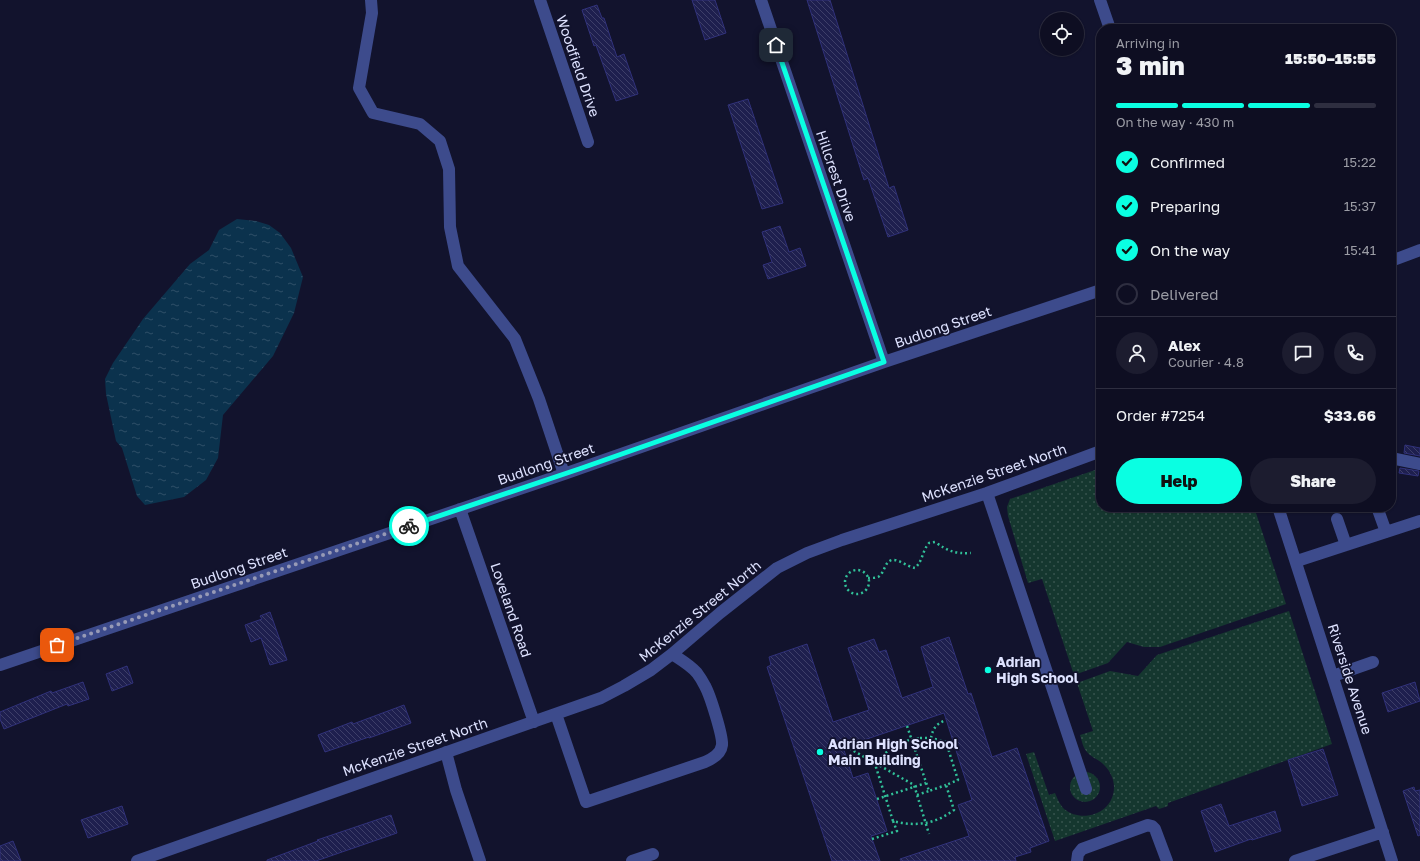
<!DOCTYPE html>
<html lang="en">
<head>
<meta charset="utf-8">
<style>
	body { margin:0; font-family:"Golos Text",sans-serif; background:#1c1c2f; color:#f1f3f6; height:100vh; display:flex; flex-direction:column; font-size:15px; white-space:nowrap }
	* { box-sizing:border-box; margin:0 }
	p { font-size:13px; color:#9b9ca5 }
	.icon { flex:none; width:22px; height:22px; fill:none; stroke:currentColor; stroke-width:2; stroke-linecap:round; stroke-linejoin:round }
	.map { position:relative; flex:1; overflow:hidden }
	.side { position:absolute; left:1096px; top:24px; width:300px; height:488px; display:flex; flex-direction:column; background:#0e0e22; border-radius:16px; box-shadow:0 1px 3px #0004,0 0 0 1px #2e2e40 }
	.side>* { flex:none }
	.tools { position:absolute; left:1040px; top:12px; display:grid; gap:8px }
	.tools a { display:grid; place-items:center; width:44px; height:44px; border-radius:50%; background:#0e0e22; box-shadow:0 1px 3px #0004,0 0 0 1px #2e2e40; font-size:20px }
	.pin { position:absolute; display:grid; place-items:center; width:34px; height:34px; color:#fff; margin:-17px; border-radius:8px; box-shadow:0 2px 6px #0006 }
	.courier { position:absolute; display:grid; place-items:center; width:40px; height:40px; margin:-20px; border:3px solid #0affe2; border-radius:50%; background:#fff; color:#222; box-shadow:0 1px 5px #0007 }
	.summary em { font-style:normal; font-weight:800 }
	.summary div { display:flex; flex-direction:column-reverse }
	.summary { display:flex; align-items:center; justify-content:space-between; height:68px; padding:0 20px }
	h1 { font-size:26px; font-weight:800; line-height:30px }
	.bar { display:grid; grid-template-columns:repeat(4,1fr); gap:6px 4px; align-content:center; height:48px; padding:0 20px }
	.bar i { height:5px; border-radius:3px; background:#2e2e40 }
	.bar .selected { background:#0affe2 }
	.bar p { grid-column:span 4 }
	.line { display:flex; align-items:center; gap:10px; padding:0 20px; border-top:1px solid #2e2e40 }
	.line div { flex:1 }
	.round { display:grid; place-items:center; flex:none; width:42px; height:42px; border-radius:21px; background:#1c1c2f }
	ol { padding:0 20px; list-style:none }
	li { display:flex; align-items:center; gap:12px; height:44px }
	li p { margin-inline-start:auto }
	li .icon { padding:4px; border-radius:50%; background:#0affe2; color:#111; stroke-width:4 }
	li:last-child { color:#9b9ca5 }
	li i { width:22px; height:22px; border:2px solid #2e2e40; border-radius:50% }
	.button { display:flex; gap:8px; margin-top:auto; padding:8px 20px }
	.button a { flex:1; height:46px; border-radius:24px; background:#0affe2; color:#111; font-size:16px; font-weight:800; line-height:46px; text-align:center }
	.button a+a { background:#1c1c2f; color:#f1f3f6 }
	.map>svg:first-child { display:block }
	.grass { fill:url(#grass-dots) }
	.water { fill:url(#water-ripples) }
	.building { fill:url(#building-back-hatch); stroke:#30317a }
	.lines { fill:none; stroke-linecap:round; stroke-linejoin:round }
	.path { stroke:#31c098; stroke-width:2.5; stroke-dasharray:2 3; stroke-linecap:butt }
	.minor { stroke:#3d4b8c; stroke-width:12 }
	.done { stroke:#979ab6; stroke-width:4; stroke-dasharray:0 7.2 }
	.route { stroke:#0affe2; stroke-width:5 }
	.poi-dot { fill:#0affe2; stroke:#12132d; stroke-width:1.5 }
	.labels { text-anchor:middle; stroke-width:3.5; stroke-linejoin:round; paint-order:stroke }
	.street-label { font-size:14px; fill:#dee2ff; stroke:#12132d }
	.poi-label { font-size:14px; font-weight:bold; fill:#dee2ff; stroke:#12132d; text-anchor:start }
</style>
</head>
<body>
<div class="map">
<svg width="1420" height="861" viewBox="0 0 1420 861">
	<defs>
		<pattern id="grass-dots" width="8" height="8" patternUnits="userSpaceOnUse"><rect width="8" height="8" fill="#15372f"/><path d="M2 2h.1M6 6h.1" fill="none" stroke="#37544e" stroke-width="1.8" stroke-linecap="round"/></pattern>
		<pattern id="water-ripples" width="26" height="14" patternUnits="userSpaceOnUse"><rect width="26" height="14" fill="#0b324d"/><path d="M2 4q2-2 4 0t4 0M15 11q2-2 4 0t4 0" fill="none" stroke="#2e4f68"/></pattern>
		<pattern id="building-back-hatch" width="6" height="6" patternUnits="userSpaceOnUse"><rect width="6" height="6" fill="#1e1f4e"/><path d="M-1 5l2 2M0 0l6 6M5-1l2 2" fill="none" stroke="#3e3f69"/></pattern>
	</defs>
	<rect width="100%" height="100%" fill="#12132d"/>
	<!-- grass -->
	<path class="grass" d="M1101,468v39h153l32,97 -126,43h-16l-17,-5 -19,21 -34,12 -32,-96 -14,4 -20,-67 -1,-9 3,-8z
		M1289,611l43,133 -164,59v3l-9,3 -3,-3 -101,35 -29,-87 8,-2 15,43 6,-2c2,5 5,12 9,16 19,15 50,4 50,-22 0,-9 -5,-18 -12,-24 -5,-4 -11,-6 -15,-11 -4,-4 -5,-11 -7,-17l13,-4 -16,-48 33,-12 28,5 19,-21z
		M1070 787a15 15 0 1 1 30 0a15 15 0 1 1-30 0Z"/>
	<!-- water -->
	<path class="water" d="M237,219l19,2 13,4 11,8 11,15 12,29 -9,36 -21,43 -50,59 -5,43 -12,22 -22,17 -39,8 -8,-9 -15,-48 -6,-7 -10,-47 -1,-15 8,-16 30,-44 47,-55 19,-14 10,-20z"/>
	<!-- building -->
	<path class="building" d="M692,0h23l11,33 -21,7z
		M807,0h23l59,188 5,-2 14,44 -20,7 -20,-59 -4,2z
		M597,5l5,13h2l13,39 7,-3 14,40 -22,7 -20,-56 -2,1 -12,-36z
		M748,99l35,104 -21,6 -34,-104z
		M780,226l9,26 11,-4 6,18 -38,13 -5,-14 9,-3 -10,-30z
		M1405,445l15,3v8l-16,-3z
		M1400,468l19,3 -1,5 -19,-3z
		M270,612l17,48 -17,5 -9,-27 -10,4 -6,-17 17,-6 -2,-3z
		M949,637l19,57 3,-1 21,64 25,-9 32,93 -19,7 1,4 -16,5 1,4h-115l-1,-2 69,-23 -11,-31 14,-5 -28,-87 -101,34 10,31 15,-5 19,58 -16,5 9,25h-48l-65,-194 4,-2 -2,-8 38,-13 26,78 36,-12 -21,-62 26,-9 5,13 7,-2 16,48 31,-11 -12,-40z
		M127,666l6,17 -21,8 -6,-17z
		M83,682l6,17 -21,7 -1,-2 -63,25 -4,-10v-7l51,-21 1,2z
		M1415,682l5,19 -32,11 -6,-19z
		M404,705l7,18 -42,15v-1l-44,15 -7,-17 34,-13 1,2z
		M1323,749l15,46 -36,11 -14,-46z
		M1414,787l1,4 5,-1v45l-2,1 -15,-45z
		M1221,804l8,22 46,-15 6,20 -29,9 -1,-1 -36,13 -14,-41z
		M122,806l6,18 -40,14 -7,-18z
		M391,815l6,18 -81,28h-49v-1l51,-19 -1,-1z
		M13,841l8,20h-21v-15z"/>
	<g class="lines">
		<!-- path -->
		<path class="path" d="M845 582a12 12 0 1 1 24 0a12 12 0 1 1-24 0Z
			M868,578c3,0 7,0 10,-1 7,-4 6,-15 14,-17 7,-1 16,7 23,8 8,-7 7,-17 14,-25l6,-1c13,9 20,12 36,11
			M907,726l22,65 17,-6
			M920,738h11l15,4 12,38 -12,5 8,25c-19,14 -38,17 -61,11l-18,-57c12,-15 26,-24 45,-26z
			M931,738c2,-10 5,-14 15,-18
			M845,746l69,39 15,49
			M917,795l12,-4
			M877,799l49,-16
			M872,839l25,-8 -4,-10"/>
		<!-- minor -->
		<path class="minor" d="M371,0l1,13 -13,75 14,25 47,11 20,17 9,28 1,58 8,39 57,73 24,60 25,75
			M540,0l48,142
			M761,0l123,362
			M1100,0l10,29
			M1391,261l29,-11
			M1391,458l29,6
			M987,493l99,296
			M1278,507l114,354
			M1377,507l9,25
			M460,509l74,213
			M1337,519l9,26
			M1297,561l123,-40
			M0,665l564,-191 320,-112 217,-72
			M1333,676l40,-14
			M556,714l30,88 119,-40c7,-3 16,-8 17,-17 1,-9 -12,-50 -17,-59 -2,-4 -5,-9 -8,-13 -7,-8 -16,-13 -25,-19
			M446,752l10,38 24,71
			M137,861l464,-163 23,-12 27,-16 21,-16 48,-41 57,-45 30,-15 35,-13 145,-47 114,-42
			M632,861l21,-7
			M1077,861l1,-7 4,-5 66,-24 4,1 3,3 12,32
			M1295,861l88,-29"/>
	</g>
	<g class="lines">
		<!-- done -->
		<path class="done" d="M57,645l352,-119"/>
		<!-- route -->
		<path class="route" d="M409,526l170,-57 305,-107 -108,-317"/>
	</g>
	<!-- markers -->
	<g class="poi-dot">
		<circle cx="988" cy="670" r="4"/>
		<circle cx="820" cy="752" r="4"/>
	</g>
	<g class="labels">
		<!-- street labels -->
		<g class="street-label">
			<text transform="translate(578 66) rotate(71)" y="5">Woodfield Drive</text>
			<text transform="translate(836 176) rotate(71)" y="5">Hillcrest Drive</text>
			<text transform="translate(943 327) rotate(-19)" y="5">Budlong Street</text>
			<text transform="translate(546 464) rotate(-19)" y="5">Budlong Street</text>
			<text transform="translate(994 473) rotate(-19)" y="5">McKenzie Street North</text>
			<text transform="translate(239 568) rotate(-19)" y="5">Budlong Street</text>
			<text transform="translate(511 610) rotate(71)" y="5">Loveland Road</text>
			<text transform="translate(700 611) rotate(-39)" y="5">McKenzie Street North</text>
			<text transform="translate(1350 679) rotate(72)" y="5">Riverside Avenue</text>
			<text transform="translate(415 747) rotate(-19)" y="5">McKenzie Street North</text>
		</g>
		<!-- poi labels -->
		<g class="poi-label">
			<text x="996" y="667">Adrian<tspan x="996" dy="16">High School</tspan></text>
			<text x="828" y="749">Adrian High School<tspan x="828" dy="16">Main Building</tspan></text>
		</g>
	</g>
</svg>
<div class="tools">
<a><svg class="icon" aria-label="locate" viewBox="0 0 24 24"><circle cx="12" cy="12" r="6"/><path d="M12 2v4M12 18v4M2 12h4M18 12h4"/></svg></a>
</div>
<div class="pin" style="left:57px;top:645px;background:#ea580c"><svg class="icon" aria-label="bag" viewBox="0 0 24 24"><path d="M5 8h14l-1 12H6zM9 8a3 3 0 0 1 6 0"/></svg></div>
<div class="pin" style="left:776px;top:45px;background:#1f2937"><svg class="icon" aria-label="home" viewBox="0 0 24 24"><path d="M3 11l9-7 9 7M6 9v11h12V9"/></svg></div>
<div class="courier" style="left:409px;top:526px"><svg class="icon" aria-label="bike" viewBox="0 0 24 24"><circle cx="6" cy="16" r="4"/><circle cx="18" cy="16" r="4"/><path d="M6 16l4-8h5l3 8M10 8l3 8H6M13 5h3"/></svg></div>
<section class="side">
<div class="summary"><div><h1>3 min</h1><p>Arriving in</p></div><em>15:50–15:55</em></div>
<div class="bar"><i class="selected"></i><i class="selected"></i><i class="selected"></i><i></i><p>On the way · 430 m</p></div>
<ol>
<li><svg class="icon" aria-label="check" viewBox="0 0 24 24"><path d="M5 12l5 5 9-10"/></svg>Confirmed<p>15:22</p></li>
<li><svg class="icon" aria-label="check" viewBox="0 0 24 24"><path d="M5 12l5 5 9-10"/></svg>Preparing<p>15:37</p></li>
<li><svg class="icon" aria-label="check" viewBox="0 0 24 24"><path d="M5 12l5 5 9-10"/></svg>On the way<p>15:41</p></li>
<li><i></i>Delivered</li>
</ol>
<div class="line" style="height:72px"><a class="round"><svg class="icon" aria-label="person" viewBox="0 0 24 24"><circle cx="12" cy="8" r="4"/><path d="M4 21q1-7 8-7t8 7"/></svg></a><div><b>Alex</b><p>Courier · 4.8</p></div><a class="round"><svg class="icon" aria-label="chat" viewBox="0 0 24 24"><path d="M4 5h16v11H9l-5 4z"/></svg></a><a class="round"><svg class="icon" aria-label="phone" viewBox="0 0 24 24"><path d="M5 4h4l2 5-3 2q2 4 5 5l2-3 5 2v4C11 20 4 13 5 4z"/></svg></a></div>
<div class="line" style="height:52px"><div>Order #7254</div><b>$33.66</b></div>
<div class="button"><a>Help</a><a>Share</a></div>
</section>
</div>
</body>
</html>
